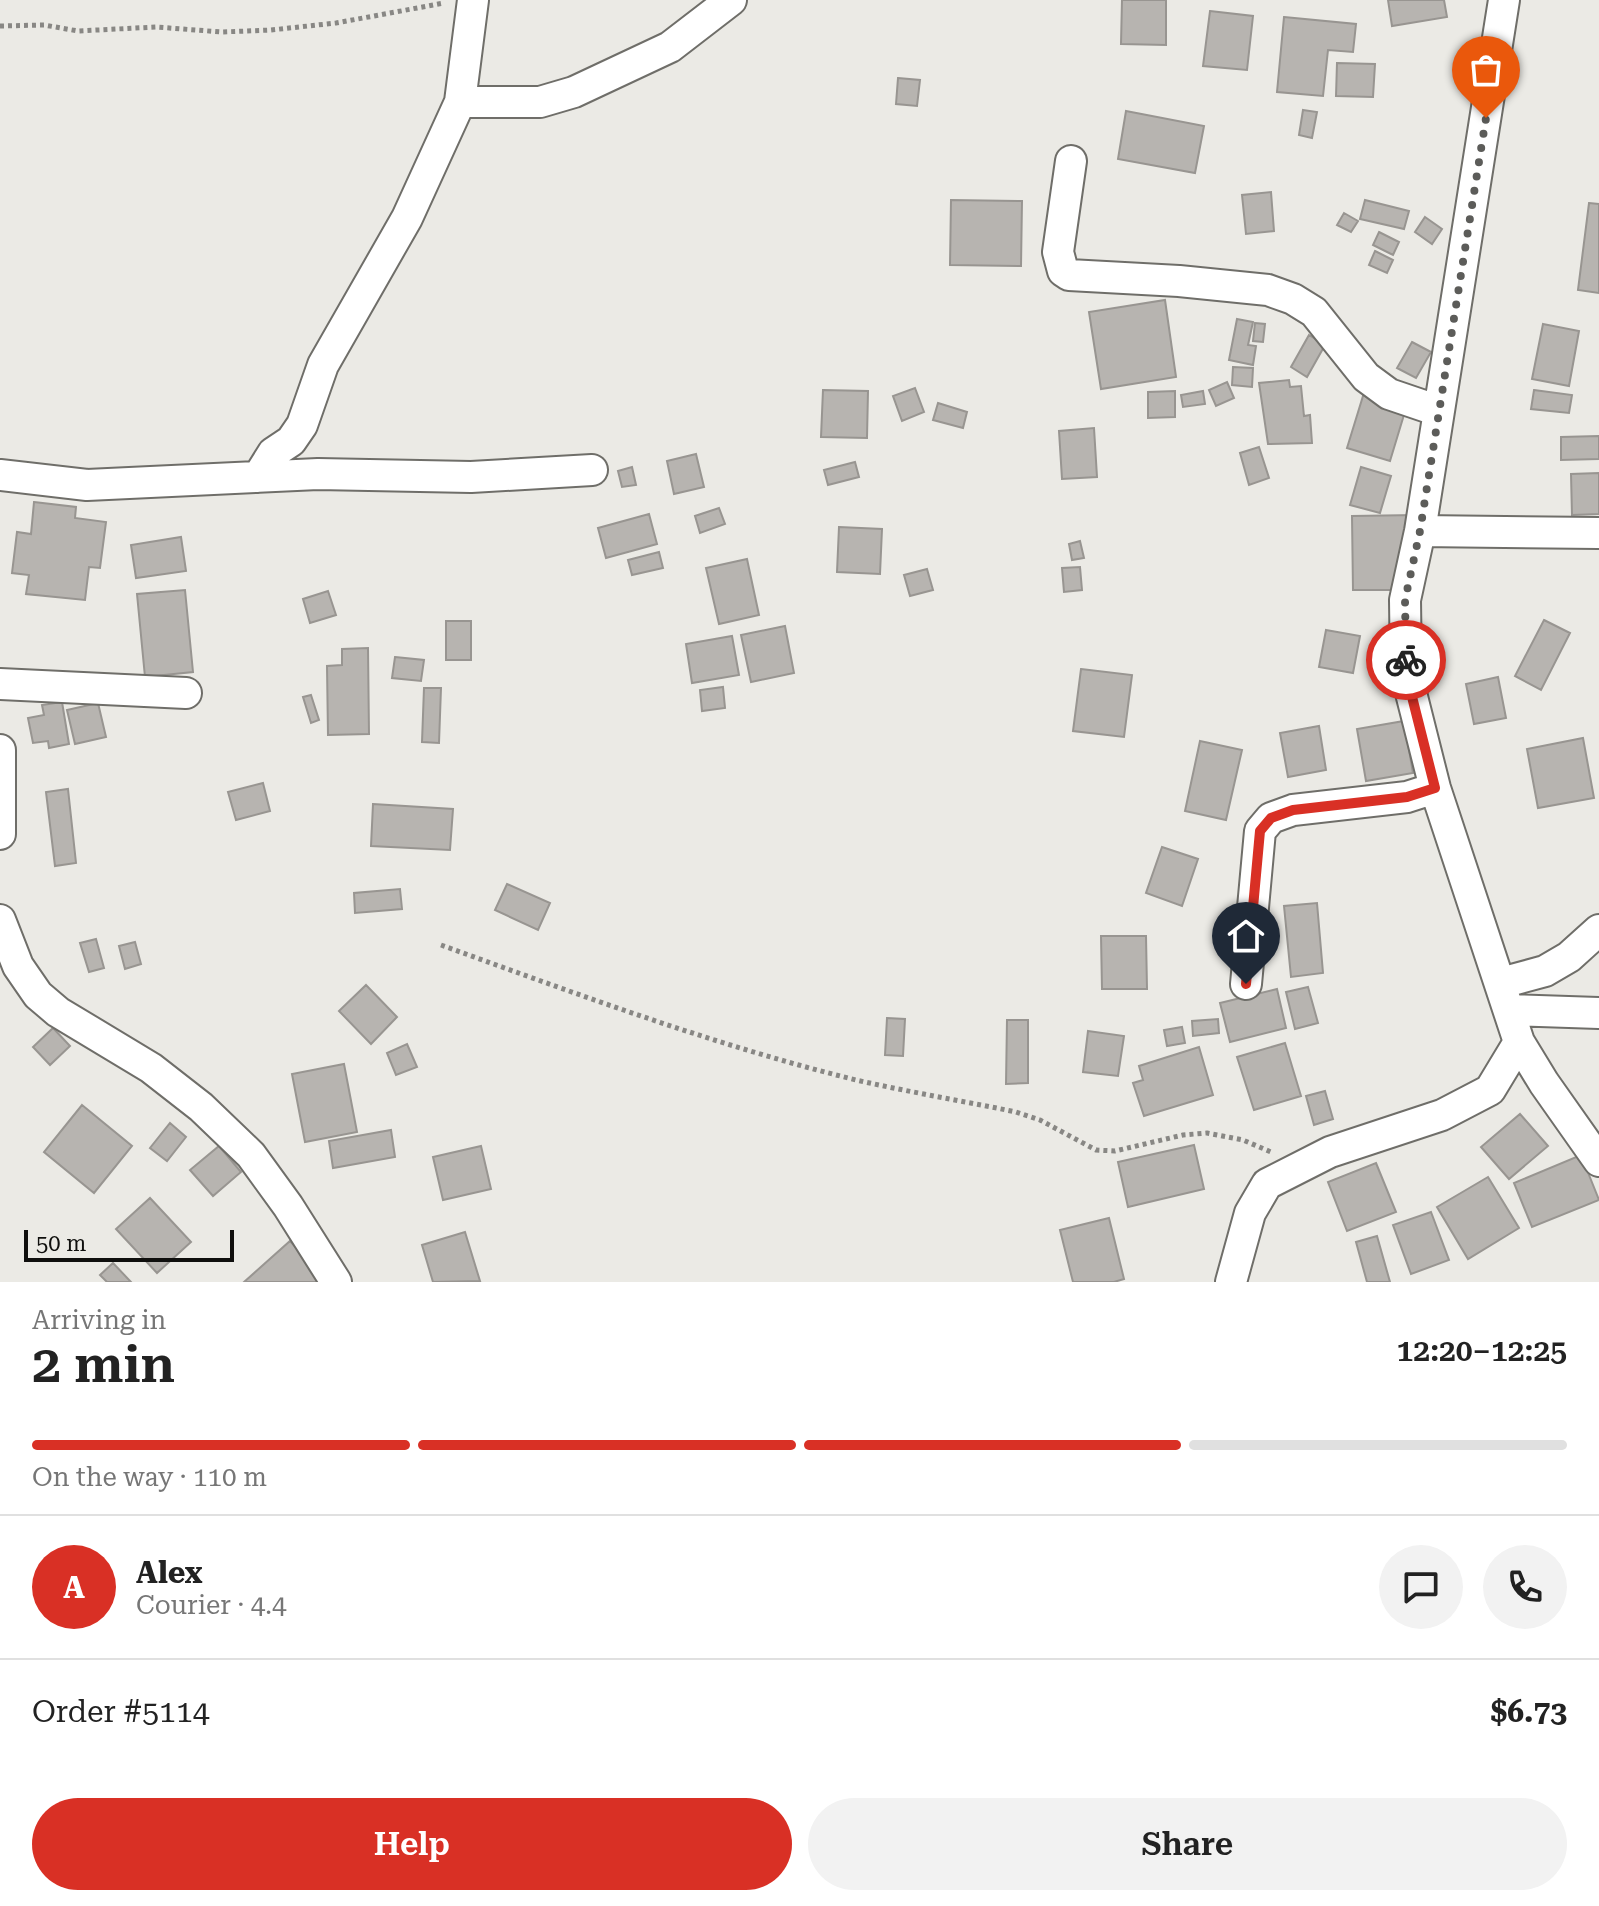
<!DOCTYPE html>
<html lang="en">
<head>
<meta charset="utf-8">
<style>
	body { margin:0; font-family:"Roboto Serif",serif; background:#f2f2f2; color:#222; height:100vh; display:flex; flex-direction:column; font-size:30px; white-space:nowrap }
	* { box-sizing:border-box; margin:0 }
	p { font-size:26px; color:#767676 }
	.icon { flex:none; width:44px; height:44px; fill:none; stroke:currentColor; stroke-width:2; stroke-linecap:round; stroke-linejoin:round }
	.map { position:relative; height:1282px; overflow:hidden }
	.panel { display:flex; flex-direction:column; background:#fff; flex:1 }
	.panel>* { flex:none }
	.scale { position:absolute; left:24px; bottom:20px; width:210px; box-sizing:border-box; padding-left:8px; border:4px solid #0f0f0d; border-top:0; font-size:22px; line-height:28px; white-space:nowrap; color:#0f0f0d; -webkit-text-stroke:6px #ebeae5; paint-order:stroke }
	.pin { position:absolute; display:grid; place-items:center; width:68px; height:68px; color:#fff; margin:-82px -34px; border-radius:50% 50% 50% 0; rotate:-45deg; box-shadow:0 0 8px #0007 }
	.pin .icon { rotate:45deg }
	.courier { position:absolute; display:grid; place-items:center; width:80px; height:80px; margin:-40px; border:6px solid #d93025; border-radius:50%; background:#fff; color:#222; box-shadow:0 2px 10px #0007 }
	.head em { font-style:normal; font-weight:600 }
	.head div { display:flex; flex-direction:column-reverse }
	.head { display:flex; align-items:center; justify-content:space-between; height:136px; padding:0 32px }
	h1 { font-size:52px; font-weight:600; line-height:60px }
	.bar { display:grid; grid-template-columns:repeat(4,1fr); gap:12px 8px; align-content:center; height:96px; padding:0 32px }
	.bar i { height:10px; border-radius:6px; background:#e0e0e0 }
	.bar .on { background:#d93025 }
	.bar p { grid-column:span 4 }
	.line { display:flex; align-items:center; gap:20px; padding:0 32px; border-top:2px solid #e0e0e0 }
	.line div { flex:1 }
	.round { display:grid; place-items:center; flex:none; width:84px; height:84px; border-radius:42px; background:#f2f2f2 }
	.action { display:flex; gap:16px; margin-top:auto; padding:16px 32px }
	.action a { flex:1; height:92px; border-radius:48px; background:#d93025; color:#fff; font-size:32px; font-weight:600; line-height:92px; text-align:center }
	.action a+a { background:#f2f2f2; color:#222 }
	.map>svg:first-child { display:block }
	.building { fill:#b7b4b0; stroke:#989591; stroke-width:2 }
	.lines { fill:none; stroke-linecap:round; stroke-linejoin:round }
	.minor-casing { stroke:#6f6e69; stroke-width:34 }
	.path { stroke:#888784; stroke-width:5; stroke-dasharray:4 4; stroke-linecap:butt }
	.minor { stroke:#fff; stroke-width:30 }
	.done { stroke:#5c5c59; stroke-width:8; stroke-dasharray:0 14.4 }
	.route { stroke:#d93025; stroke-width:10 }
</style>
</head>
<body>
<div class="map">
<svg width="1599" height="1282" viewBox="0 0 1599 1282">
	<rect width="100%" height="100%" fill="#ebeae5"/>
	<!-- building -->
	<path class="building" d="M1122,0h44v45l-45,-1z
		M1388,0h56l3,17 -55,9z
		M1210,11l43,5 -6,54 -44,-4z
		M1284,17l72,7 -3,28 -25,-2 -5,46 -46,-4z
		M1337,63l38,1 -2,33 -37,-1z
		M898,78l22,2 -3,26 -21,-2z
		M1303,110l14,2 -5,26 -13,-3z
		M1126,111l78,15 -9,47 -77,-14z
		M1271,192l3,39 -28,3 -4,-39z
		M951,200l71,1 -1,65 -71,-1z
		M1365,200l44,11 -5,18 -44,-10z
		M1589,203l10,1v89l-21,-3z
		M1344,213l14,8 -7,11 -14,-7z
		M1425,217l17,12 -10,15 -17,-12z
		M1379,232l20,10 -6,13 -20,-10z
		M1375,251l18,9 -6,13 -18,-8z
		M1165,300l11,77 -75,12 -12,-77z
		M1237,319l16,3 -5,23 8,1 -3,19 -24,-5z
		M1255,323l10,1 -2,18 -10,-1z
		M1543,324l36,7 -10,55 -37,-7z
		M1309,335l16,10 -18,32 -16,-10z
		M1412,342l19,10 -15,26 -19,-10z
		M1233,367l20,1 -1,19 -20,-2z
		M1289,380l1,7 11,-1 3,30 6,-1 2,28 -44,1 -9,-61z
		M1227,382l7,16 -18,8 -7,-16z
		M1367,383l43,12 -20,66 -43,-13z
		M915,388l9,24 -22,9 -9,-25z
		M823,390l45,1 -1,47 -46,-1z
		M1534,390l38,5 -3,18 -38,-4z
		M1175,391v26l-27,1v-26z
		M1203,391l2,13 -22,3 -2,-12z
		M938,403l29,9 -4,16 -30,-8z
		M1094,428l3,49 -35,2 -3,-48z
		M1599,436v23l-38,1v-23z
		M1259,447l10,31 -20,7 -9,-32z
		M696,454l8,33 -30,7 -7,-33z
		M855,462l4,15 -31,8 -4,-15z
		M632,467l4,18 -14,2 -4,-16z
		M1361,467l30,9 -11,37 -30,-8z
		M1599,473v41l-27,1 -1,-41z
		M34,502l42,5 -1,11 31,4 -6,46 -11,-1 -4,33 -59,-6 3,-19 -17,-2 5,-41 14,2z
		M719,508l6,16 -25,9 -5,-17z
		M649,514l8,30 -51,14 -8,-30z
		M1416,515v75h-63l-1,-74z
		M839,527l43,2 -2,45 -43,-2z
		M181,537l5,34 -50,7 -5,-33z
		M1080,541l4,17 -12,2 -3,-16z
		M659,552l4,16 -31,7 -4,-15z
		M747,559l12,56 -40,9 -13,-56z
		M1080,567l2,23 -18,2 -2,-24z
		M927,569l6,21 -23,6 -6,-21z
		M185,590l8,82 -48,5 -8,-83z
		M328,591l8,24 -26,8 -7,-24z
		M1544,620l26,13 -29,57 -26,-14z
		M446,621h25v39h-25z
		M785,626l9,47 -43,9 -10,-47z
		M1326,630l34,6 -7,37 -34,-6z
		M732,636l7,39 -47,8 -6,-39z
		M368,648l1,86 -41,1 -1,-69 15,-1v-16z
		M395,657l29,3 -3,21 -29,-3z
		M1081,669l51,6 -8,62 -51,-6z
		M1498,677l8,41 -32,6 -8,-40z
		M723,687l2,21 -23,3 -2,-21z
		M424,688h17l-2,55 -17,-1z
		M311,695l8,25 -8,3 -8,-26z
		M62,702l7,42 -20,4 -1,-7 -15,2 -5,-25 16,-3 -2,-10z
		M98,703l8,34 -31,7 -8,-34z
		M1404,721l9,52 -47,8 -9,-52z
		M1319,726l7,44 -38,7 -8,-44z
		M1583,738l11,60 -56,10 -11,-59z
		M1200,741l42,9 -16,70 -41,-9z
		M263,783l7,28 -34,9 -8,-28z
		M68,789l8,74 -21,3 -9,-74z
		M373,804l80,5 -3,41 -79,-4z
		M1162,847l36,12 -16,47 -36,-13z
		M507,884l43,19 -12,27 -43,-20z
		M400,889l2,20 -47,4 -1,-20z
		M1317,903l6,70 -32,4 -7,-71z
		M1101,936h45l1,53h-45z
		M96,939l8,29 -15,4 -9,-29z
		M135,942l6,22 -16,5 -6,-23z
		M366,985l31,32 -26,27 -32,-33z
		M1308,987l10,36 -23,6 -9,-37z
		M1277,989l9,39 -56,14 -10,-39z
		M887,1018l18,1 -2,37 -18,-1z
		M1218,1019l1,14 -26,3 -1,-15z
		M1007,1020h21v63l-22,1z
		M1182,1027l3,16 -18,3 -3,-16z
		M53,1028l17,18 -20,19 -17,-18z
		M1088,1031l36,5 -6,40 -35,-4z
		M1285,1043l16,53 -47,14 -17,-53z
		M407,1044l10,23 -21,8 -9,-22z
		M1199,1047l14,48 -69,21 -11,-33 10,-3 -4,-14z
		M344,1064l13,68 -52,10 -13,-68z
		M1325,1091l8,28 -19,6 -8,-29z
		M82,1105l50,41 -38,47 -50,-41z
		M1520,1114l28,32 -39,33 -28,-32z
		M170,1123l16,14 -19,24 -17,-13z
		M391,1130l4,27 -62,11 -4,-27z
		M1194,1145l10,44 -76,18 -10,-45z
		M219,1146l22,26 -28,24 -23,-26z
		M481,1146l10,43 -48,11 -10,-43z
		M1581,1155l18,45 -67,27 -18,-44z
		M1376,1163l20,49 -49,19 -19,-49z
		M1488,1177l31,51 -51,31 -31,-52z
		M150,1198l41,44 -34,31 -41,-44z
		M1431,1212l18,48 -38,14 -18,-49z
		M1109,1218l15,61 -10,3h-41l-13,-52z
		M465,1232l15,49 -47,1 -11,-37z
		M1377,1236l13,46h-23l-11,-40z
		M290,1241l37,41h-83z
		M113,1263l18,19h-24l-7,-7z"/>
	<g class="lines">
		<!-- minor casing -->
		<g class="minor-casing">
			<path id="minor" d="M1504,0l-84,531 -15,69 1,73 29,115 84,254 25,41 55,78
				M460,102h80l34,-10 96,-45 61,-47
				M1071,161l-13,91 5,19 6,4 110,6 89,9 25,9 21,13 52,65 23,17 50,17
				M0,475l87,10 231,-11 153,3 121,-7
				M258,477l15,-24 18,-12 11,-16 21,-60 84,-147 53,-116 13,-102
				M1420,531l179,2
				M0,684l186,9
				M0,750v84
				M0,920l18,46 20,29 20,17 93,56 50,39 50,48 37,51 48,76
				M1501,983l44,-12 24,-14 30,-27
				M1246,984l14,-153 11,-13 22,-8 114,-13 28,-9
				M1510,1010l89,3
				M1231,1282l19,-69 17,-29 63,-32 112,-37 48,-25 29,-48"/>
		</g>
		<!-- path -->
		<path class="path" d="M0,26l44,-1 34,6 78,-4 66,5 49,-2 65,-7 108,-20
			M441,945c136,49 273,100 415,135 53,12 107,21 160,32l24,8 56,30 19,1 68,-16 24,-2 36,7 28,12"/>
		<!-- minor -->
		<use href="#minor" class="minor"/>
	</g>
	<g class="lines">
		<!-- done -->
		<path class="done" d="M1406,660l-1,-60 15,-69 66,-413"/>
		<!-- route -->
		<path class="route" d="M1246,984l14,-153 11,-13 22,-8 114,-13 28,-9 -29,-115v-13"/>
	</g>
</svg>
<div class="scale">50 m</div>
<div class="pin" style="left:1486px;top:118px;background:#ea580c"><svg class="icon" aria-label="bag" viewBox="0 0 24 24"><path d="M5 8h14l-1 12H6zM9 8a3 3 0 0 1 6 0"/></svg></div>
<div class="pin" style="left:1246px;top:984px;background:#1f2937"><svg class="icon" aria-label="home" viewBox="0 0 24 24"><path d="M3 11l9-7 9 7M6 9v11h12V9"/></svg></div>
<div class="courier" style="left:1406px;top:660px"><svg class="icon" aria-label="bike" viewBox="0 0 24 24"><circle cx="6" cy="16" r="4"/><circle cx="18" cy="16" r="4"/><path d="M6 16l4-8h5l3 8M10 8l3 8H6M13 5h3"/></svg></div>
</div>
<section class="panel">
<div class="head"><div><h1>2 min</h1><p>Arriving in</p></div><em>12:20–12:25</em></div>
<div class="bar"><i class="on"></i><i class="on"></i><i class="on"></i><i></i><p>On the way · 110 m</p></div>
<div class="line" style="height:144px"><b class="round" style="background:#d93025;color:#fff">A</b><div><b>Alex</b><p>Courier · 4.4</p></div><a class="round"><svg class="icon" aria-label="chat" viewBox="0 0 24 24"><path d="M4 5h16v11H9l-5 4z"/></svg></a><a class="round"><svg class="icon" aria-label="phone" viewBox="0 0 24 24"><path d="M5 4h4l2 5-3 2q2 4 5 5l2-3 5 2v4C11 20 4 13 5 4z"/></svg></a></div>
<div class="line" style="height:104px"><div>Order #5114</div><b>$6.73</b></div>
<div class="action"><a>Help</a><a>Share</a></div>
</section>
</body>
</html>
